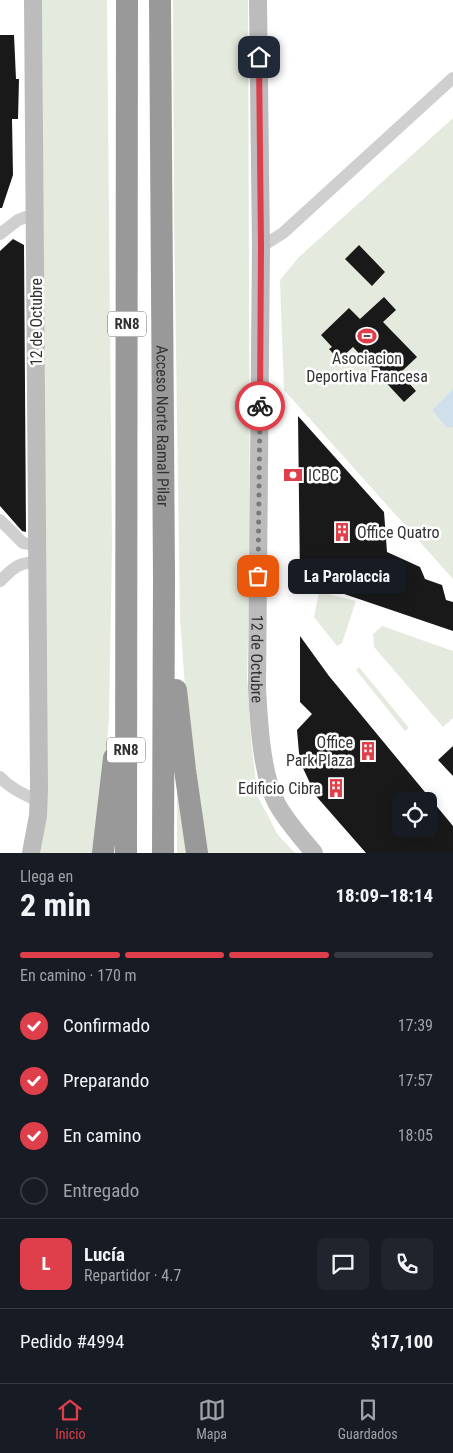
<!DOCTYPE html>
<html lang="es">
<head>
<meta charset="utf-8">
<style>
	body { margin:0; font-family:"Roboto Condensed",sans-serif; background:#20242c; color:#f1f3f6; height:100vh; display:flex; flex-direction:column; font-size:19px; white-space:nowrap }
	* { box-sizing:border-box; margin:0 }
	p { font-size:16px; color:#9ea1a6 }
	.icon { flex:none; width:28px; height:28px; fill:none; stroke:currentColor; stroke-width:2; stroke-linecap:round; stroke-linejoin:round }
	.map { position:relative; height:853px; overflow:hidden }
	.details { display:flex; flex-direction:column; background:#171b24; flex:1 }
	.details>* { flex:none }
	.buttons { position:absolute; left:392px; top:792px; display:grid; gap:10px }
	.buttons a { display:grid; place-items:center; width:45px; height:45px; border-radius:8px; background:#171b24; box-shadow:0 2px 12px #0003; font-size:25px }
	.pin { position:absolute; display:grid; place-items:center; width:42px; height:42px; color:#fff; margin:-21px; border-radius:10px; box-shadow:0 2px 8px #0006 }
	.courier { position:absolute; display:grid; place-items:center; width:50px; height:50px; margin:-25px; border:4px solid #de3f4b; border-radius:50%; background:#fff; color:#222; box-shadow:0 1px 6px #0007 }
	.bubble { position:absolute; height:35px; border-radius:8px; background:#171b24; box-shadow:0 2px 12px #0003; font-size:16px; font-weight:700; line-height:35px; text-align:center }
	.overview em { font-style:normal; font-weight:700 }
	.overview div { display:flex; flex-direction:column-reverse }
	.overview { display:flex; align-items:center; justify-content:space-between; height:85px; padding:0 20px }
	h1 { font-size:32px; font-weight:700; line-height:38px }
	.bar { display:grid; grid-template-columns:repeat(4,1fr); gap:8px 5px; align-content:center; height:60px; padding:0 20px }
	.bar i { height:6px; border-radius:4px; background:#363941 }
	.bar .active { background:#de3f4b }
	.bar p { grid-column:span 4 }
	.line { display:flex; align-items:center; gap:12px; padding:0 20px; border-top:1px solid #363941 }
	.line div { flex:1 }
	.round { display:grid; place-items:center; flex:none; width:52px; height:52px; border-radius:8px; background:#20242c }
	ol { padding:0 20px; list-style:none }
	li { display:flex; align-items:center; gap:15px; height:55px }
	li p { margin-inline-start:auto }
	li .icon { padding:5px; border-radius:50%; background:#de3f4b; color:#fff; stroke-width:4 }
	li:last-child { color:#9ea1a6 }
	li i { width:28px; height:28px; border:2px solid #363941; border-radius:50% }
	.tabs { display:flex; justify-content:space-around; align-items:center; height:70px; border-top:1px solid #363941; background:#171b24; font-size:14px; color:#9ea1a6 }
	.tabs a { display:grid; justify-items:center; gap:2px }
	.tabs .active { color:#de3f4b }
	.map>svg:first-child { display:block }
	.green { fill:#e5eade }
	.water { fill:#cfe0ec }
	.building { fill:#191919; fill-rule:evenodd }
	.lines { fill:none; stroke-linecap:round; stroke-linejoin:round }
	.street { stroke:#cfcfcf; stroke-width:12 }
	.secondary { stroke:#bcbcbc; stroke-width:18 }
	.highway { stroke:#999; stroke-width:22 }
	.done { stroke:#7a7a7a; stroke-width:5; stroke-dasharray:0 9 }
	.route { stroke:#de3f4b; stroke-width:6 }
	.labels { text-anchor:middle; stroke-width:5; stroke-linejoin:round; paint-order:stroke }
	.shield { fill:#fff; stroke:#707070; stroke-width:1 }
	.shield-label { font-size:15px; font-weight:bold; fill:#323232 }
	.street-label { font-size:16px; fill:#323232; stroke:#fff }
	.poi-label { font-size:16px; fill:#323232; stroke:#fff; text-anchor:start }
</style>
</head>
<body>
<div class="map">
<svg width="453" height="853" viewBox="0 0 453 853">
	<rect width="100%" height="100%" fill="#fff"/>
	<!-- green -->
	<path class="green" d="M42,0h65l5,544 -3,175 -12,134h-57l7,-38z
		M173,0h75l2,566 -3,109 5,75 6,47 20,38 17,18h-90l-19,-153 -6,-81 -6,-403z
		M453,118v461l-169,-189 -4,-110 19,-23z
		M319,592l37,9 -14,42 -5,3 -23,-29z
		M382,626l71,25v67l-10,9 -69,-80 -1,-13z
		M359,667l50,61 -4,3 -49,-61z
		M177,788l15,65h-15z"/>
	<!-- water -->
	<path class="water" d="M453,389v38l-6,1 -15,-18z"/>
	<!-- building -->
	<path class="building" d="M0,35h14l2,44h3l-1,40h-6l1,56 -11,33h-2z
		M13,239l11,6 2,287 -4,-1 -22,-25v-255z
		M359,245l26,27 -13,14 -27,-27z
		M384,297l12,13 -13,12 34,35 -17,16 16,18 -12,11 -51,-55 -14,13 -10,-11 3,-2 -11,-12 28,-27 11,11z
		M298,416l86,96 3,40 33,15 5,12 17,6 4,15 7,2v29l-153,-52z
		M300,636l29,40 124,150v27h-87l-50,-57 -14,-30 -3,-13 -2,-23 15,-16 -12,-12zM401,801h28v28h-28z
		M453,746v30l-15,-16z"/>
	<g class="lines">
		<!-- street -->
		<path class="street" d="M0,234l18,-14 17,-6
			M261,247l22,-14 170,-155
			M0,520l23,23 13,2
			M0,581c14,-13 16,-18 37,-19
			M0,777c11,12 24,17 38,24"/>
		<!-- secondary -->
		<g class="secondary">
			<path id="s1" d="M258,0l3,247 -4,441c2,34 4,85 20,116 10,18 24,33 37,49"/>
			<path d="M31,853l7,-37 1,-25 -6,-791"/>
		</g>
		<!-- highway -->
		<g class="highway">
			<path id="s2" d="M160,0l4,577 -1,276"/>
			<path d="M176,690l9,80 12,83"/>
			<path d="M103,853l11,-95"/>
			<path d="M126,853l1,-853"/>
		</g>
	</g>
	<g class="lines">
		<!-- done -->
		<path class="done" d="M258,576l2,-170"/>
		<!-- route -->
		<path class="route" d="M259,57l2,190 -1,159"/>
	</g>
	<!-- icons -->
	<defs>
		<g id="stadium-bare" transform="scale(1.5)"><path d="M0-5a6.5 5 0 1 0 0 10a6.5 5 0 1 0 0-10ZM-3.5-1.8h7v3.6h-7Z" fill="#de3f4b" stroke="#fff" stroke-width="2.5" paint-order="stroke"/></g>
		<g id="bank-bare" transform="scale(1.5)"><path d="M-6-4H6V4H-6ZM0-2.3a2.3 2.3 0 1 0 0 4.6a2.3 2.3 0 1 0 0-4.6Z" fill="#de3f4b" stroke="#fff" stroke-width="2.5" paint-order="stroke"/></g>
		<g id="building-bare" transform="scale(1.5)"><path d="M-4-6H4V6H1V3H-1V6H-4ZM-2.5-4.3h1.7v1.8h-1.7ZM.8-4.3h1.7v1.8H.8ZM-2.5-1h1.7V.8h-1.7ZM.8-1h1.7V.8H.8Z" fill="#de3f4b" stroke="#fff" stroke-width="2.5" paint-order="stroke"/></g>
	</defs>
	<g fill-rule="evenodd">
		<use href="#stadium-bare" x="367" y="336"/>
		<use href="#bank-bare" x="293" y="475"/>
		<use href="#building-bare" x="342" y="532"/>
		<use href="#building-bare" x="368" y="751"/>
		<use href="#building-bare" x="336" y="788"/>
	</g>
	<g class="labels">
		<!-- shield labels -->
		<g class="shield">
			<rect x="108" y="311.5" width="38" height="25" rx="4"/>
			<rect x="107" y="737.5" width="38" height="25" rx="4"/>
		</g>
		<g class="shield-label">
			<text x="127" y="329">RN8</text>
			<text x="126" y="755">RN8</text>
		</g>
		<!-- street labels -->
		<g class="street-label">
			<text transform="translate(36 322) rotate(-90)" y="6">12 de Octubre</text>
			<text dy="6" stroke="none"><textPath href="#s2" startOffset="426">Acceso Norte Ramal Pilar</textPath></text>
			<text dy="6" stroke="none"><textPath href="#s1" startOffset="659">12 de Octubre</textPath></text>
		</g>
		<!-- poi labels -->
		<g class="poi-label">
			<text x="367" y="364" text-anchor="middle">Asociacion<tspan x="367" dy="18">Deportiva Francesa</tspan></text>
			<text x="308" y="481">ICBC</text>
			<text x="357" y="538">Office Quatro</text>
			<text x="353" y="748" text-anchor="end">Office<tspan x="353" dy="18">Park Plaza</tspan></text>
			<text x="321" y="794" text-anchor="end">Edificio Cibra</text>
		</g>
	</g>
</svg>
<div class="buttons">
<a><svg class="icon" aria-label="locate" viewBox="0 0 24 24"><circle cx="12" cy="12" r="6"/><path d="M12 2v4M12 18v4M2 12h4M18 12h4"/></svg></a>
</div>
<div class="pin" style="left:258px;top:576px;background:#ea580c"><svg class="icon" aria-label="bag" viewBox="0 0 24 24"><path d="M5 8h14l-1 12H6zM9 8a3 3 0 0 1 6 0"/></svg></div>
<div class="pin" style="left:259px;top:57px;background:#1f2937"><svg class="icon" aria-label="home" viewBox="0 0 24 24"><path d="M3 11l9-7 9 7M6 9v11h12V9"/></svg></div>
<div class="courier" style="left:260px;top:406px"><svg class="icon" aria-label="bike" viewBox="0 0 24 24"><circle cx="6" cy="16" r="4"/><circle cx="18" cy="16" r="4"/><path d="M6 16l4-8h5l3 8M10 8l3 8H6M13 5h3"/></svg></div>
<div class="bubble" style="left:288px;top:559px;width:118px">La Parolaccia</div>
</div>
<section class="details">
<div class="overview"><div><h1>2 min</h1><p>Llega en</p></div><em>18:09–18:14</em></div>
<div class="bar"><i class="active"></i><i class="active"></i><i class="active"></i><i></i><p>En camino · 170 m</p></div>
<ol>
<li><svg class="icon" aria-label="check" viewBox="0 0 24 24"><path d="M5 12l5 5 9-10"/></svg>Confirmado<p>17:39</p></li>
<li><svg class="icon" aria-label="check" viewBox="0 0 24 24"><path d="M5 12l5 5 9-10"/></svg>Preparando<p>17:57</p></li>
<li><svg class="icon" aria-label="check" viewBox="0 0 24 24"><path d="M5 12l5 5 9-10"/></svg>En camino<p>18:05</p></li>
<li><i></i>Entregado</li>
</ol>
<div class="line" style="height:90px"><b class="round" style="background:#de3f4b;color:#fff">L</b><div><b>Lucía</b><p>Repartidor · 4.7</p></div><a class="round"><svg class="icon" aria-label="chat" viewBox="0 0 24 24"><path d="M4 5h16v11H9l-5 4z"/></svg></a><a class="round"><svg class="icon" aria-label="phone" viewBox="0 0 24 24"><path d="M5 4h4l2 5-3 2q2 4 5 5l2-3 5 2v4C11 20 4 13 5 4z"/></svg></a></div>
<div class="line" style="height:65px"><div>Pedido #4994</div><b>$17,100</b></div>
</section>
<nav class="tabs">
<a class="active"><svg class="icon" aria-label="home" viewBox="0 0 24 24"><path d="M3 11l9-7 9 7M6 9v11h12V9"/></svg>Inicio</a>
<a><svg class="icon" aria-label="map" viewBox="0 0 24 24"><path d="M3 6l6-2 6 2 6-2v14l-6 2-6-2-6 2zM9 4v14M15 6v14"/></svg>Mapa</a>
<a><svg class="icon" aria-label="saved" viewBox="0 0 24 24"><path d="M7 4h10v16l-5-4-5 4z"/></svg>Guardados</a>
</nav>
</body>
</html>
